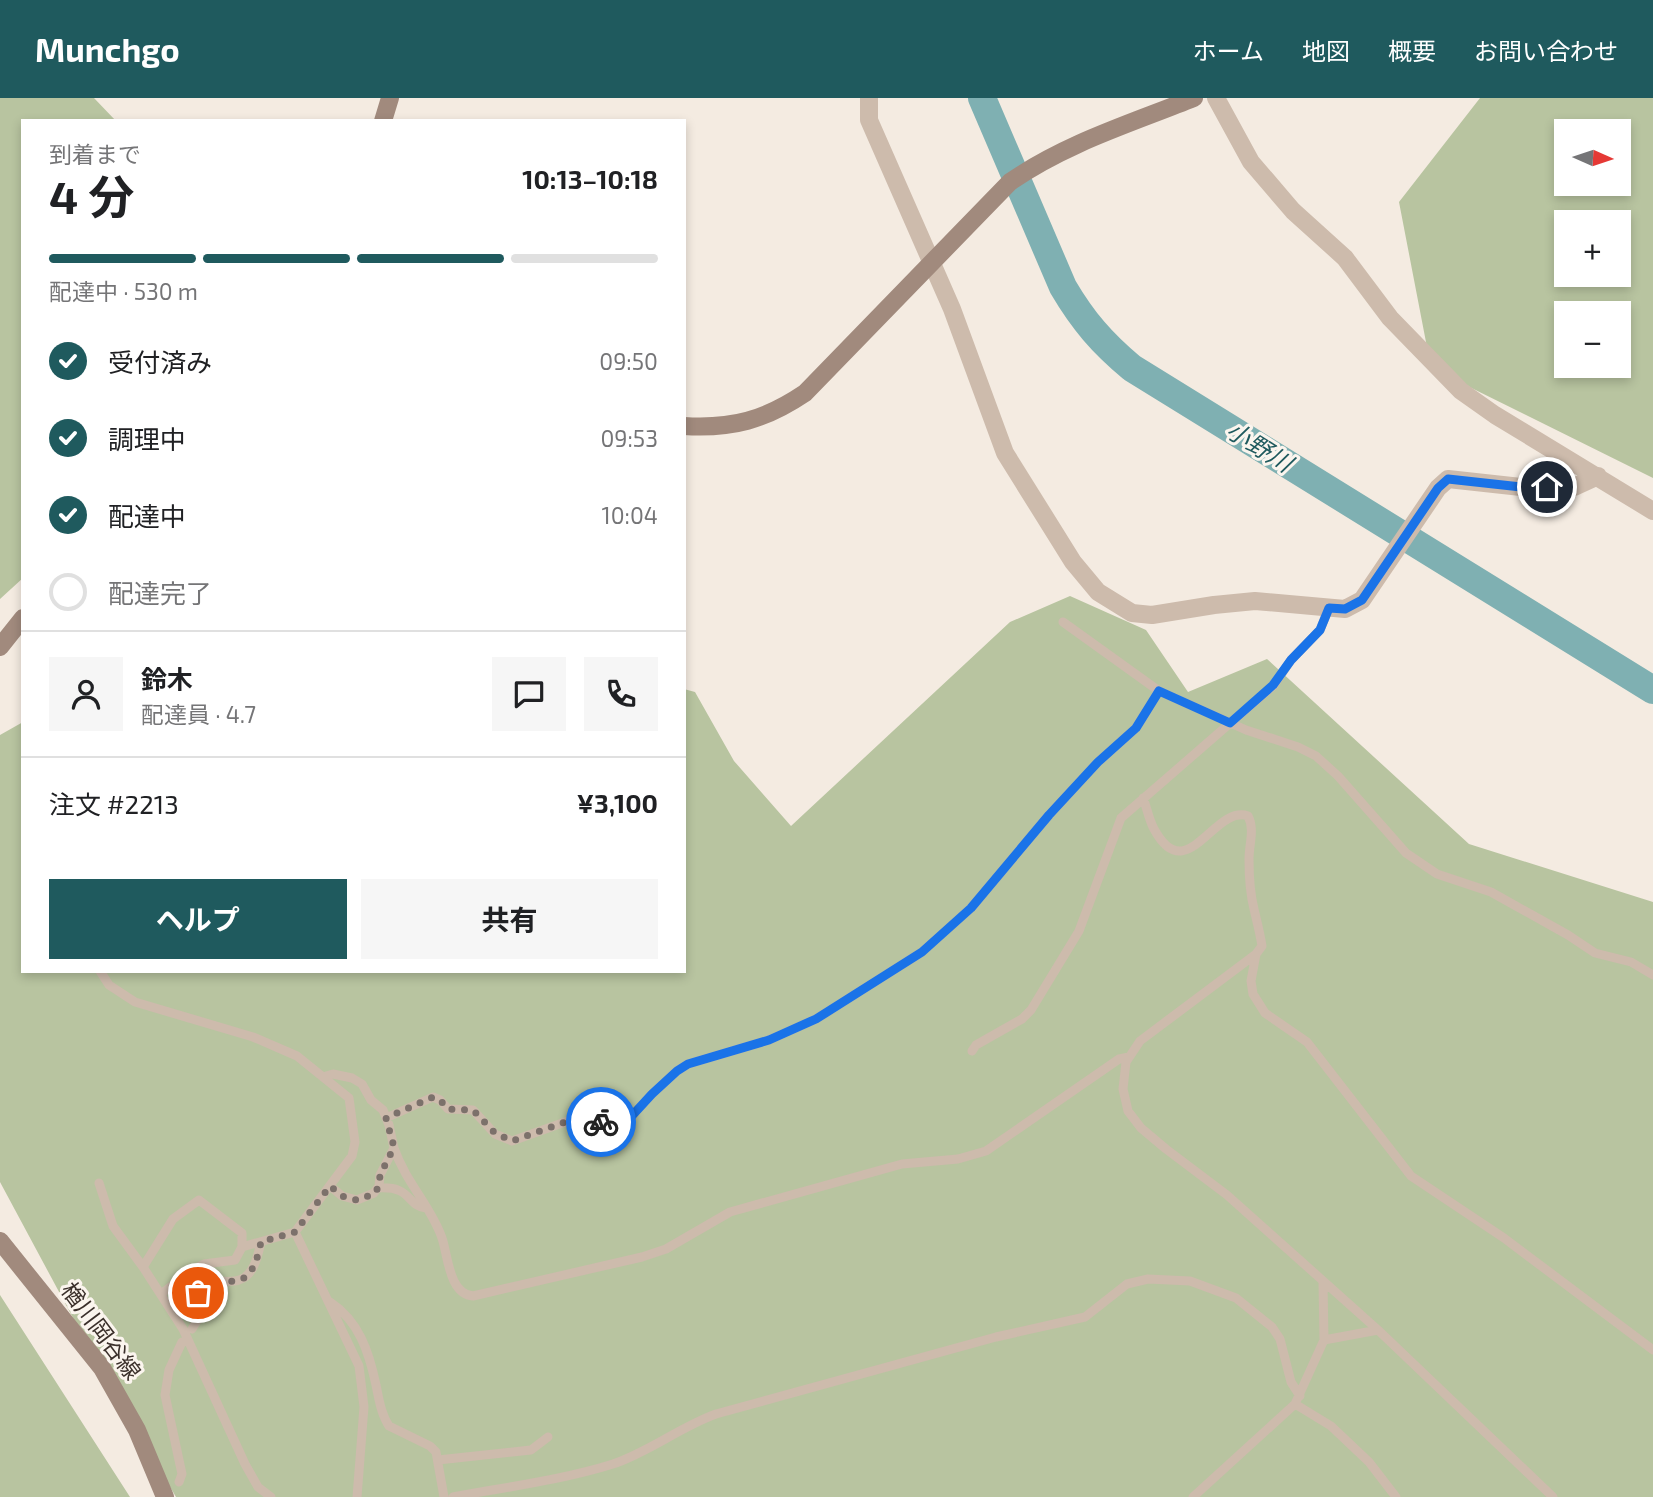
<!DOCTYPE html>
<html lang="ja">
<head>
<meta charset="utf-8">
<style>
	body { margin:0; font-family:"Exo 2","Noto Sans JP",sans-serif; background:#f6f6f6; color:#202124; height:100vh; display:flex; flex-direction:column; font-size:26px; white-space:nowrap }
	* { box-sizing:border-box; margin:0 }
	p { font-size:23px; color:#757577 }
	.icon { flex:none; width:38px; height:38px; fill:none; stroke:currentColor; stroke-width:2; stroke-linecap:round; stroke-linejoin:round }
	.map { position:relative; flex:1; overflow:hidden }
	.side { position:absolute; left:21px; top:21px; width:665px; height:854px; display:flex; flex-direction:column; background:#fff; border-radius:0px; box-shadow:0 4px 10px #0003 }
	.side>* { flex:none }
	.needle { width:46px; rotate:93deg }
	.fabs { position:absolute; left:1554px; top:21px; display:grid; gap:14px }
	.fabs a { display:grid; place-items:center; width:77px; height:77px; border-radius:0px; background:#fff; box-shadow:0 4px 10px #0003; font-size:35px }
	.pin { position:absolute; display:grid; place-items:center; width:60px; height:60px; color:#fff; margin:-30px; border:4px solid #fff; border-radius:50%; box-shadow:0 2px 7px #0007 }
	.courier { position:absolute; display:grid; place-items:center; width:70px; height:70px; margin:-35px; border:5px solid #1a73e8; border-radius:50%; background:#fff; color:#222; box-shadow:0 2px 9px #0007 }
	.headline em { font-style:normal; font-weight:700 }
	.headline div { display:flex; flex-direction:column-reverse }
	.headline { display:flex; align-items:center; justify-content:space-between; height:119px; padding:0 28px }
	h1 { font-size:46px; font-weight:700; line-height:52px }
	.bar { display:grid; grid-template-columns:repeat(4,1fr); gap:10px 7px; align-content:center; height:84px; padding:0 28px }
	.bar i { height:9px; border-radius:5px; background:#e0e0e0 }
	.bar .current { background:#1f5a5e }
	.bar p { grid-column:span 4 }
	.line { display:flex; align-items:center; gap:18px; padding:0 28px; border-top:2px solid #e0e0e0 }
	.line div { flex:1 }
	.round { display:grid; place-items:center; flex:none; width:74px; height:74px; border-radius:0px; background:#f6f6f6 }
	ol { padding:0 28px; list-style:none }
	li { display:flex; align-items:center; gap:21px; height:77px }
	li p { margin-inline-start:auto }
	li .icon { padding:7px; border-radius:50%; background:#1f5a5e; color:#fff; stroke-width:4 }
	li:last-child { color:#757577 }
	li i { width:38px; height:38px; border:4px solid #e0e0e0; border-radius:50% }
	.action { display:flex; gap:14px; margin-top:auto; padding:14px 28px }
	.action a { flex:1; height:80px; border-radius:0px; background:#1f5a5e; color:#fff; font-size:28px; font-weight:700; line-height:80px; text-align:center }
	.action a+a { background:#f6f6f6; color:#202124 }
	header { display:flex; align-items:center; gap:42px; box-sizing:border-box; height:98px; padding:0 35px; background:#1f5a5e; color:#fff }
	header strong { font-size:33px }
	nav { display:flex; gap:38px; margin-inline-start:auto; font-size:24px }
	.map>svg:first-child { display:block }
	.green { fill:#b8c4a0; fill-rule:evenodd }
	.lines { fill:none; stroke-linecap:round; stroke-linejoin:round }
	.river { stroke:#7fb0b2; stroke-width:28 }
	.lane { stroke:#cdbbac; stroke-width:9 }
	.street { stroke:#cdbbac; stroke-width:18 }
	.secondary { stroke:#a18a7d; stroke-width:18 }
	.done { stroke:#7c716b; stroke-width:7; stroke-dasharray:0 12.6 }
	.route { stroke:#1a73e8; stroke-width:9 }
	.labels { text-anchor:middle; stroke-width:6; stroke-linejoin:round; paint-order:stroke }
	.street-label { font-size:23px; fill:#3b302b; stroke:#fbf5ee }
	.water-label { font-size:24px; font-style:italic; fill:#1f5a5e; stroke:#fbf5ee }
</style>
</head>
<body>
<header>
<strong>Munchgo</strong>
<nav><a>ホーム</a><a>地図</a><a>概要</a><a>お問い合わせ</a></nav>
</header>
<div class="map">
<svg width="1653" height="1399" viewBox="0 0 1653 1399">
	<rect width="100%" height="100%" fill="#f4ebe1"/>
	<!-- green -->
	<path class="green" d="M0,0h94l22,23h-93v457l-23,21z
		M1480,0h173v380l-222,-110 -32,-166zM1566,33h53v53h-53zM1566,124h53v53h-53zM1566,215h53v53h-53z
		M1070,498l76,34 42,62 79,-33 202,185 184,58v595h-1477l-82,-140 -94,-175v-447l23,-13v249h661v-282l11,3 39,69 57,65 219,-204z
		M0,1197l130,202h-130z"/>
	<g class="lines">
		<!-- river -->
		<path class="river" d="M982,0l81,189c20,34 39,56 69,81l521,322"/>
		<!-- lane -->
		<path class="lane" d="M1063,524l96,69
			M1143,700c4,10 6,22 11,31 33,61 60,-25 94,-13 7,13 1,29 1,43 0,16 1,34 5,50 3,13 6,24 8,37l-6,8 -116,87 -14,21 -3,27 5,22 13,17 25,21 61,46 151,135 175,167
			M1256,856l-5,27 2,13 12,19 42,29 104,134 93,62 149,112
			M100,873l9,14 26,17 118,35 44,19 52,42 6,44 -3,14 -57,76 -53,15
			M972,953l4,-6 46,-26 9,-9 48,-79 42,-113 153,-133 17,-25 29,-30 9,-22
			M323,979l10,-3 19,4 10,6 9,16 12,10 6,15 5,23 -14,27 -1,11 -5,7 -17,7 -15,-4 -12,-10
			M386,1020l47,-21 7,3 8,9 25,1 22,24 17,7 56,-20 52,3 9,-5 23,-25 25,-23 11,-7 81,-24 47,-21 106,-67 49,-44 78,-93 49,-53 38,-34 23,-37 87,39 52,17 18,9 22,20 68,77 31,21 54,18 77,43 27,18 36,9 22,13
			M394,1050c12,35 37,58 48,90 6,18 7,56 31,58l169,-39 24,-8 64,-37 172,-48 56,-5 28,-8 133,-92 10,-2
			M99,1085l14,43 30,41 40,62 62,135 13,23 13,10
			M378,1090c35,-2 27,17 48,20
			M295,1134l64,134 5,41 -7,90
			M143,1169l30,-48 26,-19 43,33v14l-7,13 -31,4 -13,7 -30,23
			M330,1204c29,19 39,50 46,83 3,14 5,29 13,41l41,20 6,6 8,45
			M192,1231l8,-13 -3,-16 1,-7 13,-11c9,-2 20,1 28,-2 15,-4 19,-25 22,-38
			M1324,1242l54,-10
			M1295,1306l36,22 38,36 27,35
			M438,1362l93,-10 17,-13
			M179,1384l3,-8 -17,-79 4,-25 13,-28
			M453,1399c53,-10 109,-17 160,-33 36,-12 67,-37 103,-50l280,-77 89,-20 42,-33 21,-5 42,2 46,17 36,29 8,12 11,43 9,14
			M1193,1399l102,-93 29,-64 -1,-59"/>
		<!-- street -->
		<path class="street" d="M869,0v22l83,189 53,144 68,109 25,30 34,21 20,2 62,-10 41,-4 90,8 17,-9 76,-112 10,-9 73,8h53l24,-11
			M1216,0l35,64 42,49 52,47 45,60 71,73 34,24 158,96"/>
		<!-- secondary -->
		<path class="secondary" d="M383,23l7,-23
			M684,328c48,3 81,-6 121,-33l205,-211c56,-39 122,-59 184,-84
			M0,549l23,-29
			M0,1143l102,127 35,62 28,67"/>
	</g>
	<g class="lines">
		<!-- done -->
		<path class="done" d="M198,1195l13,-11c9,-2 20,1 28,-2 15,-4 19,-25 22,-38l34,-10 35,-46 12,10 15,4 17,-6 5,-8 1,-11 14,-28 -8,-29 47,-21 7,3 8,9 25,1 22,23 17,8 56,-20 33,1"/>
		<!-- route -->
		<path class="route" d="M601,1024l19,2 9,-5 23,-25 25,-23 11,-7 81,-24 47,-21 106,-67 49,-44 78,-93 49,-53 38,-34 23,-37 71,32 43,-38 18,-25 29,-30 9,-22 16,1 17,-9 76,-112 10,-9 73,8h26"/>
	</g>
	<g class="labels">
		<!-- street labels -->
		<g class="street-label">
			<text transform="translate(101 1233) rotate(53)" y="8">楢川岡谷線</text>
		</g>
		<!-- water labels -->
		<g class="water-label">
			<text transform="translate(1259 349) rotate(32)" y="8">小野川</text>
		</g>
	</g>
</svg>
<div class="fabs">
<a><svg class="needle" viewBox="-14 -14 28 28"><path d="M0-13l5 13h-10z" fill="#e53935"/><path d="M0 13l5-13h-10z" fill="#757577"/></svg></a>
<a>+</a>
<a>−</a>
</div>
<div class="pin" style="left:198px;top:1195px;background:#ea580c"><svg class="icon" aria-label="bag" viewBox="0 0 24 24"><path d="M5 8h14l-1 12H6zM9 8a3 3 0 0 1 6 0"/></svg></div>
<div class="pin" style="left:1547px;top:389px;background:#1f2937"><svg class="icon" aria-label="home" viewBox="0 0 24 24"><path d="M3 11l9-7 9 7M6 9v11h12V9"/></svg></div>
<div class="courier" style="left:601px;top:1024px"><svg class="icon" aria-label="bike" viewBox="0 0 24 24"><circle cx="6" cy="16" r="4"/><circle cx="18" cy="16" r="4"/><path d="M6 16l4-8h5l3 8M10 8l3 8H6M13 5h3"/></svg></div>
<section class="side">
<div class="headline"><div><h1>4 分</h1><p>到着まで</p></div><em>10:13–10:18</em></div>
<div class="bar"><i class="current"></i><i class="current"></i><i class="current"></i><i></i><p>配達中 · 530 m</p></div>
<ol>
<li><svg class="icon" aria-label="check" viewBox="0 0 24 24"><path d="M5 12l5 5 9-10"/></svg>受付済み<p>09:50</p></li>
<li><svg class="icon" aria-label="check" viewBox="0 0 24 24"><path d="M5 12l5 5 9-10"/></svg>調理中<p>09:53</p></li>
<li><svg class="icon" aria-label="check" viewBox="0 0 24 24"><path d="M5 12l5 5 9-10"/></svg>配達中<p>10:04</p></li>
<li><i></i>配達完了</li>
</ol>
<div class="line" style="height:126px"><a class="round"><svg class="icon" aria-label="person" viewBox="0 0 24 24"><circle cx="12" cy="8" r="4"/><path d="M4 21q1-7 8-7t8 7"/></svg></a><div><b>鈴木</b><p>配達員 · 4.7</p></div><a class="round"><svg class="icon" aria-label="chat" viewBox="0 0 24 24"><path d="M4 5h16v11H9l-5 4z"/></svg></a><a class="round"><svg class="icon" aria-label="phone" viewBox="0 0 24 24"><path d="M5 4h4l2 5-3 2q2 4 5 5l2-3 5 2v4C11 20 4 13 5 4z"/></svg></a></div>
<div class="line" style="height:91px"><div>注文 #2213</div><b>¥3,100</b></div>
<div class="action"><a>ヘルプ</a><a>共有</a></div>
</section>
</div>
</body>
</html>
